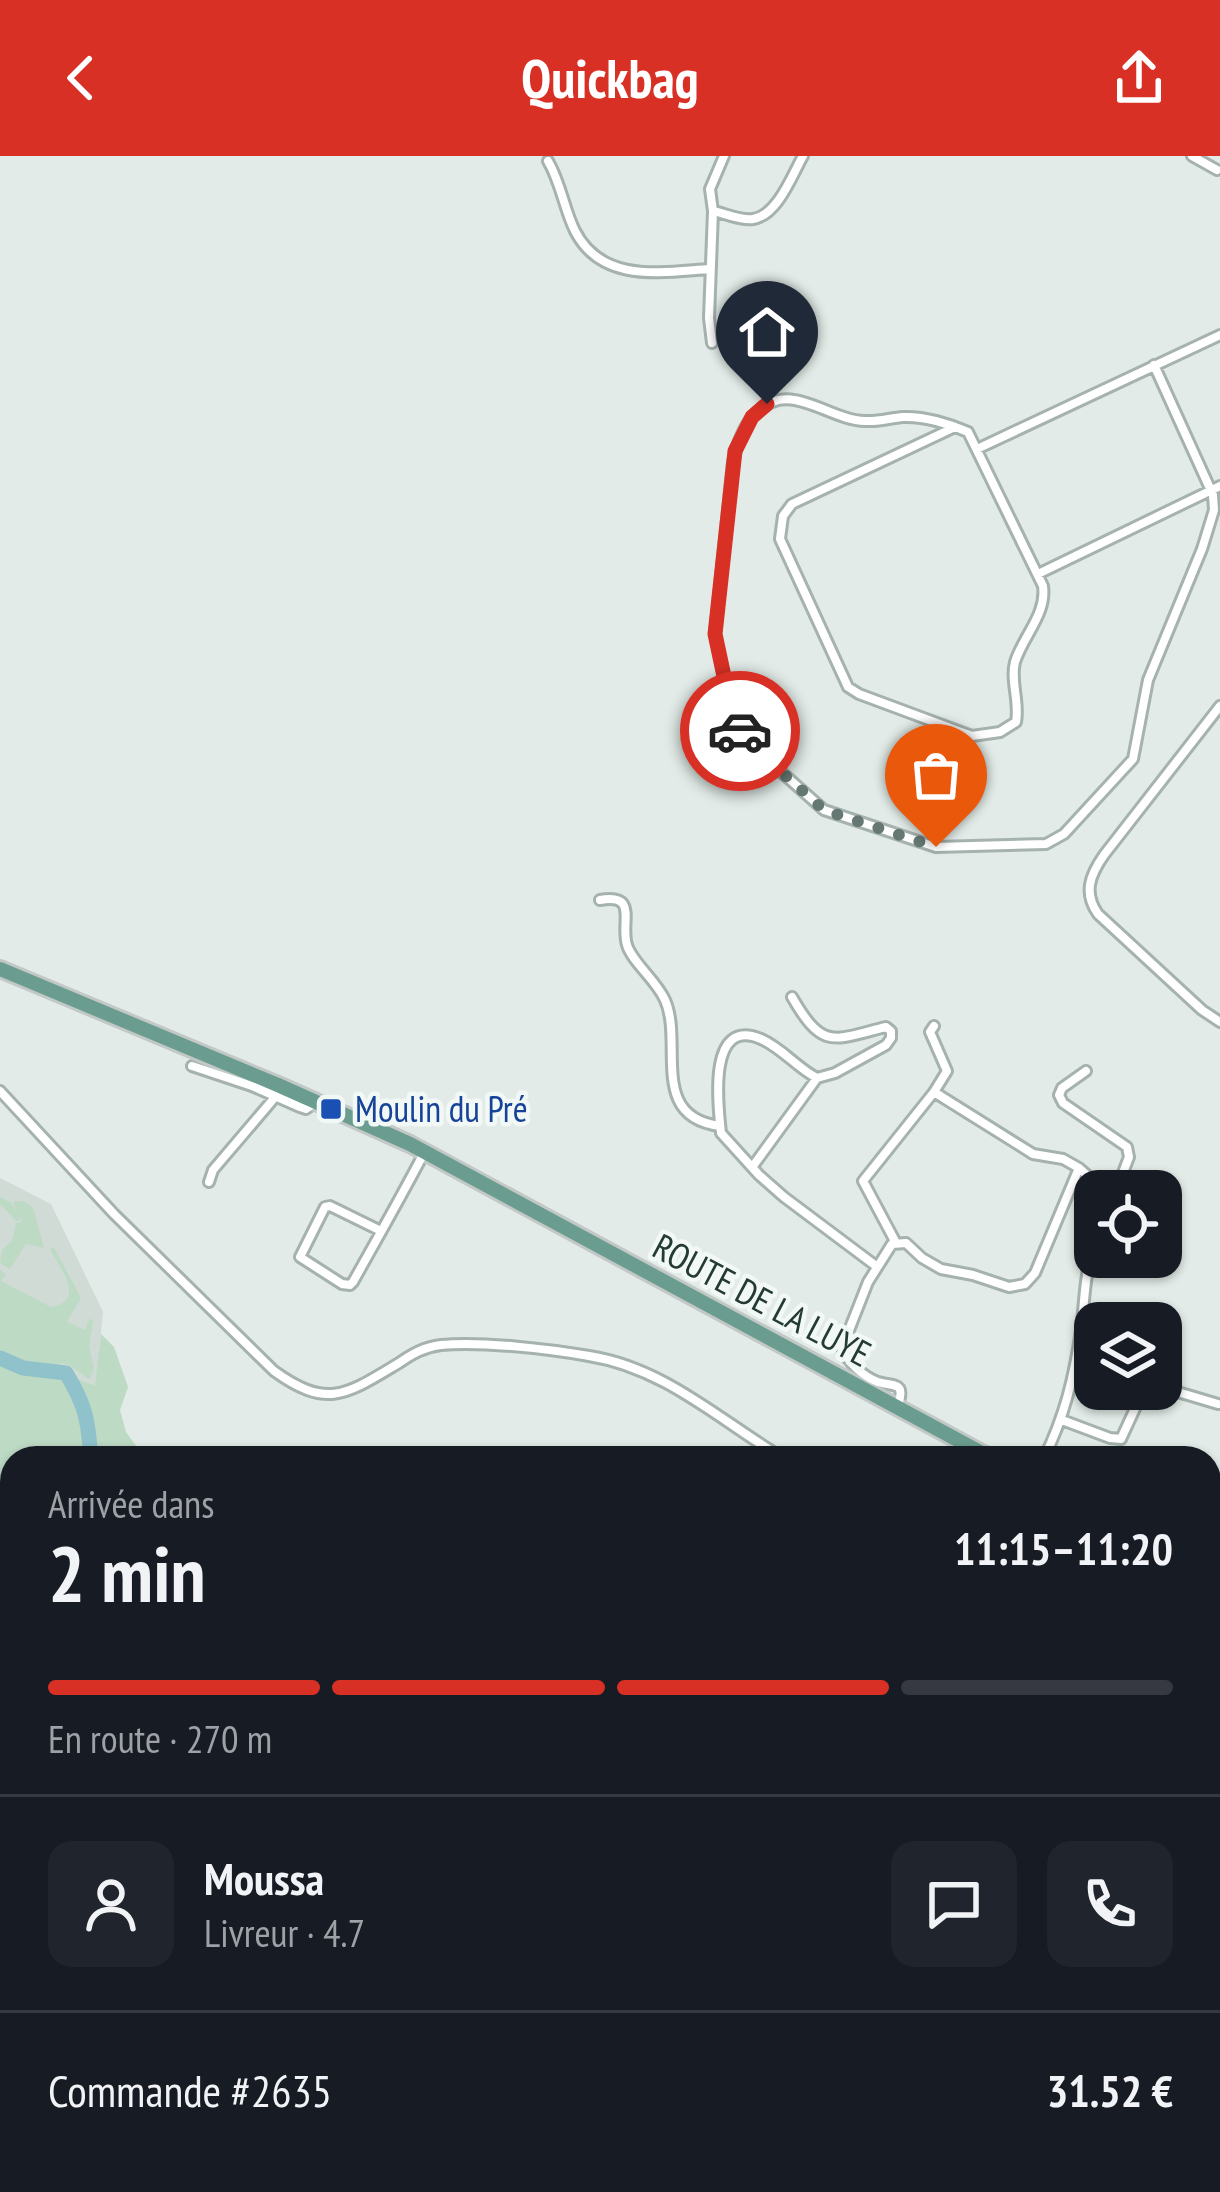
<!DOCTYPE html>
<html lang="fr">
<head>
<meta charset="utf-8">
<style>
	body { margin:0; font-family:"PT Sans Narrow",sans-serif; background:#20242c; color:#f1f3f6; height:100vh; display:flex; flex-direction:column; font-size:45px; white-space:nowrap }
	* { box-sizing:border-box; margin:0 }
	p { font-size:39px; color:#9ea1a6 }
	.icon { flex:none; width:66px; height:66px; fill:none; stroke:currentColor; stroke-width:2; stroke-linecap:round; stroke-linejoin:round }
	.map { position:relative; flex:1; overflow:hidden }
	.details { position:absolute; left:0px; top:1290px; width:1221px; height:747px; display:flex; flex-direction:column; background:#171b24; border-radius:36px 36px 0 0; box-shadow:0 3px 9px #0004 }
	.details>* { flex:none }
	.controls { position:absolute; left:1074px; top:1014px; display:grid; gap:24px }
	.controls a { display:grid; place-items:center; width:108px; height:108px; border-radius:24px; background:#171b24; box-shadow:0 3px 9px #0004; font-size:60px }
	.pin { position:absolute; display:grid; place-items:center; width:102px; height:102px; color:#fff; margin:-123px -51px; border-radius:50% 50% 50% 0; rotate:-45deg; box-shadow:0 0 12px #0007 }
	.pin .icon { rotate:45deg }
	.courier { position:absolute; display:grid; place-items:center; width:120px; height:120px; margin:-60px; border:9px solid #d93025; border-radius:50%; background:#fff; color:#222; box-shadow:0 3px 15px #0007 }
	.head em { font-style:normal; font-weight:800 }
	.head div { display:flex; flex-direction:column-reverse }
	.head { display:flex; align-items:center; justify-content:space-between; height:204px; padding:0 48px }
	h1 { font-size:78px; font-weight:800; line-height:90px }
	.bar { display:grid; grid-template-columns:repeat(4,1fr); gap:18px 12px; align-content:center; height:144px; padding:0 48px }
	.bar i { height:15px; border-radius:9px; background:#363941 }
	.bar .selected { background:#d93025 }
	.bar p { grid-column:span 4 }
	.line { display:flex; align-items:center; gap:30px; padding:0 48px; border-top:3px solid #363941 }
	.line div { flex:1 }
	.round { display:grid; place-items:center; flex:none; width:126px; height:126px; border-radius:24px; background:#20242c }
	header { display:flex; justify-content:space-between; align-items:center; height:156px; padding:0 48px; background:#d93025; color:#fff; font-size:54px; font-weight:800 }
	.map>svg:first-child { display:block }
	.built { fill:#d0dbd6 }
	.green { fill:#bddac4 }
	.lines { fill:none; stroke-linecap:round; stroke-linejoin:round }
	.river { stroke:#8fc2cb; stroke-width:15 }
	.street-casing { stroke:#a5b2ae; stroke-width:14 }
	.secondary-casing { stroke:#a2b6ae; stroke-width:18 }
	.primary-casing { stroke:#c2c8c6; stroke-width:20 }
	.street { stroke:#fff; stroke-width:8 }
	.secondary { stroke:#fff; stroke-width:12 }
	.primary { stroke:#6a9d8f; stroke-width:14 }
	.done { stroke:#667873; stroke-width:12; stroke-dasharray:0 21.6 }
	.route { stroke:#d93025; stroke-width:15 }
	.transit-dot { fill:#1a4fb4; stroke:#f2f8f5; stroke-width:4.5 }
	.labels { text-anchor:middle; stroke-width:9; stroke-linejoin:round; paint-order:stroke }
	.transit-label { font-size:36px; fill:#164399; stroke:#f2f8f5; text-anchor:start }
	.street-label { font-size:36px; fill:#243a34; stroke:#f2f8f5 }
</style>
</head>
<body>
<header><svg class="icon" aria-label="back" viewBox="0 0 24 24"><path d="M15 5l-7 7 7 7"/></svg>Quickbag<svg class="icon" aria-label="share" viewBox="0 0 24 24"><path d="M12 15V3M7 8l5-5 5 5M5 13v7h14v-7"/></svg></header>
<div class="map">
<svg width="1220" height="2036" viewBox="0 0 1220 2036">
	<rect width="100%" height="100%" fill="#e2ebe7"/>
	<!-- built -->
	<path class="built" d="M0,1022l51,26 52,108 -7,73 -66,-21 -30,-14z"/>
	<!-- green -->
	<path class="green" d="M0,1041l10,5 7,9 -4,-9 11,-1 9,6 11,41 -18,-4 -16,25 -10,-6 2,-13 10,-9 4,-18 6,-1 -3,-8 1,7h-4l-16,-17z
		M54,1091l27,51 -14,24 18,8 5,-12 3,3 -4,25 5,23 -5,10 -20,-14 -8,-2 -13,6 47,16 6,-51 13,13 14,40 -8,23 6,22 19,26h-133v40l-12,-6v-222l6,4 -5,7 50,26c36,-6 9,-38 -1,-58z
		M12,1346v180l-12,-17v-126z
		M1209,1987l11,4v45h-246l-13,-11h248z"/>
	<g class="lines">
		<!-- river -->
		<path class="river" d="M0,1202l23,10 43,5c20,33 22,47 25,85
			M1070,2025l11,11"/>
		<!-- street casing -->
		<g class="street-casing">
			<path id="street" d="M1192,0l25,14
				M548,5c13,22 16,48 27,70 27,53 87,41 135,38
				M713,55l-3,-22 14,-33
				M712,187l-3,-25 4,-107c11,2 28,10 40,8 25,-4 39,-44 50,-63
				M955,271l-163,77 -9,12 -3,23 68,148 11,7 113,42 28,-4 16,-10c4,-19 -6,-42 -1,-60 8,-26 32,-48 28,-76l-75,-154c-18,-8 -44,-16 -65,-15 -13,1 -25,5 -38,4 -37,-1 -74,-41 -107,-10 -14,12 -21,33 -25,51l-18,172 17,80 8,18 11,13 73,65 112,37 110,-3 18,-10 69,-75 15,-79 54,-131 12,-39 -1,-15 -59,-130
				M977,293l243,-114
				M1038,418l182,-88
				M1220,550l-116,149c-14,20 -21,38 -6,59l104,96 18,12
				M600,744c39,-7 20,23 27,45 5,17 29,35 38,55 19,43 -17,117 55,126
				M792,841c31,54 41,43 94,30l5,4v7l-5,7 -51,28 -18,5c-20,-10 -35,-30 -56,-39 -54,-23 -43,67 -40,94l38,42 25,22 92,69
				M934,870l-4,6 17,39 -13,21
				M192,910l60,20 48,21 6,2 8,-6
				M1086,915l-24,17 -3,7 4,8 64,44 2,10 -13,34
				M0,935l114,123 160,157c54,39 73,23 125,-8 13,-9 25,-16 42,-18 39,-4 108,4 148,11 76,12 130,64 194,102
				M753,1010l64,-88
				M1079,1012l26,23
				M209,1026l4,-12 63,-74
				M381,1075l-51,-25 -5,1 -25,50 42,27 8,1 3,-3c24,-43 48,-85 71,-129
				M896,1087l-33,-62 71,-89 99,62 30,5 16,9 -44,105 -10,11 -16,3 -36,-12 -32,-6 -19,-11 -16,-15 -14,1 -24,38 -26,66c5,14 22,29 36,34 16,5 28,-1 20,23
				M1076,1204l19,6
				M1161,1231l57,17
				M1062,1264l48,18 11,1 23,-50
				M1044,1302c21,-43 30,-81 37,-128 4,-30 3,-57 14,-85
				M1209,1452l11,5
				M798,2036l11,-11"/>
		</g>
		<!-- secondary casing -->
		<g class="secondary-casing">
			<path id="secondary" d="M0,1689l12,12
				M771,2025l10,11"/>
		</g>
		<!-- primary casing -->
		<g class="primary-casing">
			<path id="primary" d="M0,813l278,116 132,59 581,314
				M1209,1419l11,6"/>
		</g>
		<!-- street -->
		<use href="#street" class="street"/>
		<!-- secondary -->
		<use href="#secondary" class="secondary"/>
		<!-- primary -->
		<use href="#primary" class="primary"/>
	</g>
	<g class="lines">
		<!-- done -->
		<path class="done" d="M740,575l11,14 73,65 112,37"/>
		<!-- route -->
		<path class="route" d="M740,575l-8,-17 -17,-80 20,-183 17,-34 15,-13"/>
	</g>
	<!-- markers -->
	<rect class="transit-dot" x="319" y="941" width="24" height="24" rx="6"/>
	<g class="labels">
		<!-- transit labels -->
		<g class="transit-label">
			<text x="355" y="966">Moulin du Pré</text>
		</g>
		<!-- street labels -->
		<g class="street-label">
			<text transform="translate(762 1144) rotate(28)" y="13">ROUTE DE LA LUYE</text>
		</g>
	</g>
</svg>
<div class="controls">
<a><svg class="icon" aria-label="locate" viewBox="0 0 24 24"><circle cx="12" cy="12" r="6"/><path d="M12 2v4M12 18v4M2 12h4M18 12h4"/></svg></a>
<a><svg class="icon" aria-label="layers" viewBox="0 0 24 24"><path d="M12 4l9 5-9 5-9-5zM3 14l9 5 9-5"/></svg></a>
</div>
<div class="pin" style="left:936px;top:691px;background:#ea580c"><svg class="icon" aria-label="bag" viewBox="0 0 24 24"><path d="M5 8h14l-1 12H6zM9 8a3 3 0 0 1 6 0"/></svg></div>
<div class="pin" style="left:767px;top:248px;background:#1f2937"><svg class="icon" aria-label="home" viewBox="0 0 24 24"><path d="M3 11l9-7 9 7M6 9v11h12V9"/></svg></div>
<div class="courier" style="left:740px;top:575px"><svg class="icon" aria-label="car" viewBox="0 0 24 24"><path d="M5 17H2v-5l4-1 3-4h7l3 4 3 1v5h-3M9 17h6M6 11h13"/><circle cx="7" cy="17" r="2"/><circle cx="17" cy="17" r="2"/></svg></div>
<section class="details">
<div class="head"><div><h1>2 min</h1><p>Arrivée dans</p></div><em>11:15–11:20</em></div>
<div class="bar"><i class="selected"></i><i class="selected"></i><i class="selected"></i><i></i><p>En route · 270 m</p></div>
<div class="line" style="height:216px"><a class="round"><svg class="icon" aria-label="person" viewBox="0 0 24 24"><circle cx="12" cy="8" r="4"/><path d="M4 21q1-7 8-7t8 7"/></svg></a><div><b>Moussa</b><p>Livreur · 4.7</p></div><a class="round"><svg class="icon" aria-label="chat" viewBox="0 0 24 24"><path d="M4 5h16v11H9l-5 4z"/></svg></a><a class="round"><svg class="icon" aria-label="phone" viewBox="0 0 24 24"><path d="M5 4h4l2 5-3 2q2 4 5 5l2-3 5 2v4C11 20 4 13 5 4z"/></svg></a></div>
<div class="line" style="height:156px"><div>Commande #2635</div><b>31.52 €</b></div>
</section>
</div>
</body>
</html>
